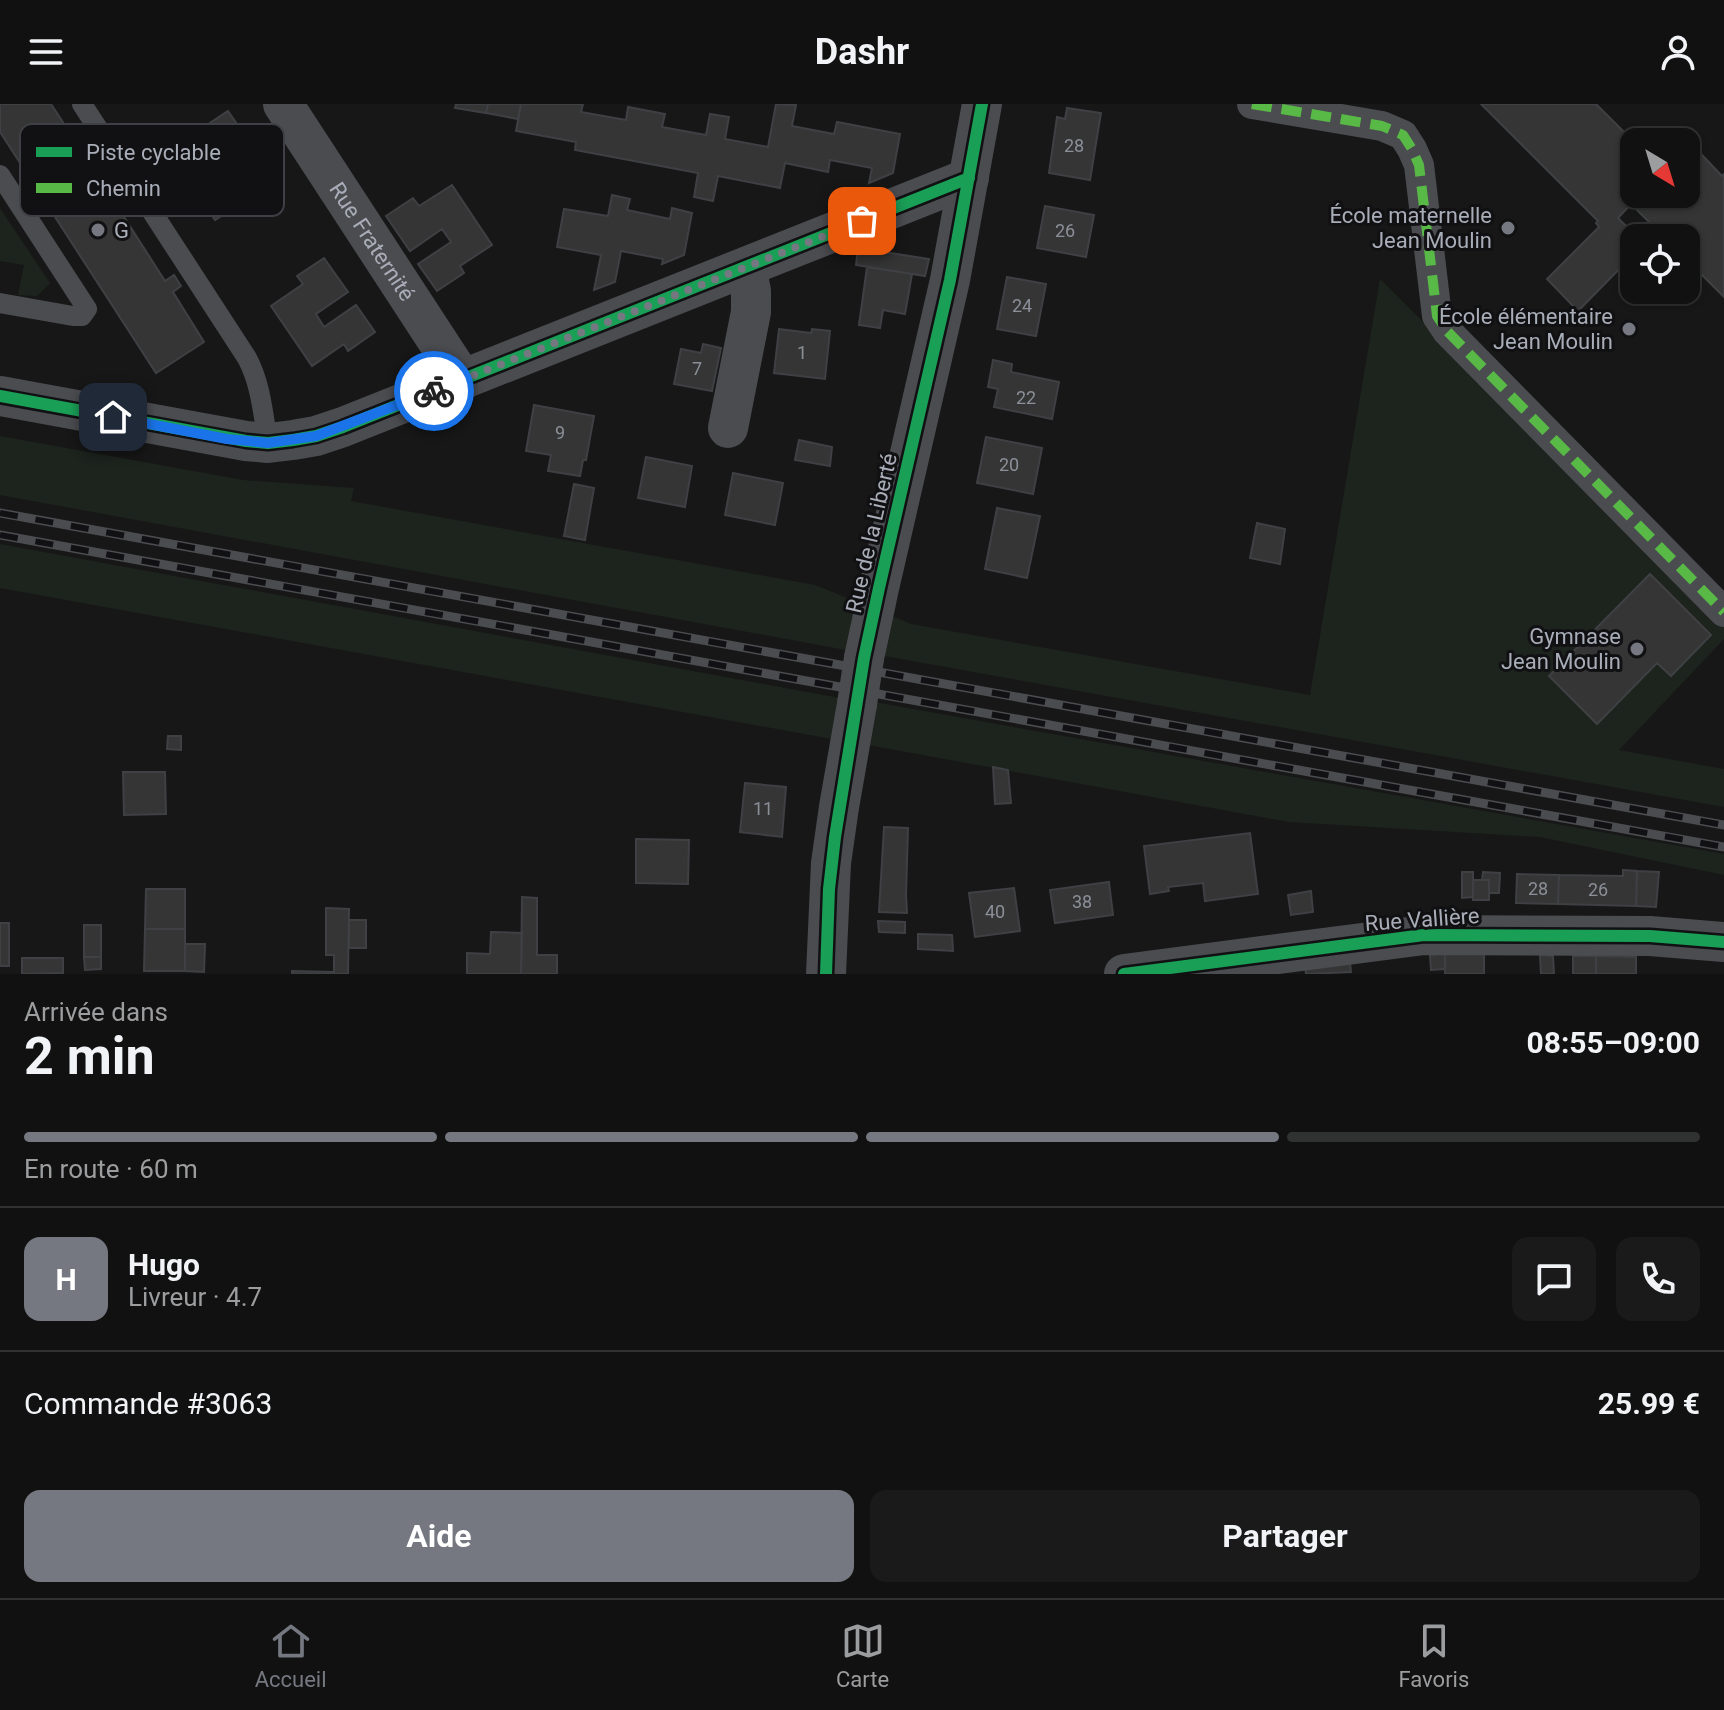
<!DOCTYPE html>
<html lang="fr">
<head>
<meta charset="utf-8">
<style>
	body { margin:0; font-family:Roboto,sans-serif; background:#1a1a1a; color:#f1f3f6; height:100vh; display:flex; flex-direction:column; font-size:30px; white-space:nowrap }
	* { box-sizing:border-box; margin:0 }
	p { font-size:26px; color:#9c9d9f }
	.icon { flex:none; width:44px; height:44px; fill:none; stroke:currentColor; stroke-width:2; stroke-linecap:round; stroke-linejoin:round }
	.map { position:relative; height:870px; overflow:hidden }
	.side { display:flex; flex-direction:column; background:#111; flex:1 }
	.side>* { flex:none }
	.needle { width:52px; rotate:142deg }
	.tools { position:absolute; left:1620px; top:24px; display:grid; gap:16px }
	.tools a { display:grid; place-items:center; width:80px; height:80px; border-radius:16px; background:#111; box-shadow:0 2px 6px #0004,0 0 0 2px #303131; font-size:40px }
	.pin { position:absolute; display:grid; place-items:center; width:68px; height:68px; color:#fff; margin:-34px; border-radius:16px; box-shadow:0 4px 12px #0006 }
	.courier { position:absolute; display:grid; place-items:center; width:80px; height:80px; margin:-40px; border:6px solid #1a73e8; border-radius:50%; background:#fff; color:#222; box-shadow:0 2px 10px #0007 }
	.headline em { font-style:normal; font-weight:700 }
	.headline div { display:flex; flex-direction:column-reverse }
	.headline { display:flex; align-items:center; justify-content:space-between; height:136px; padding:0 24px }
	h1 { font-size:52px; font-weight:700; line-height:60px }
	.bar { display:grid; grid-template-columns:repeat(4,1fr); gap:12px 8px; align-content:center; height:96px; padding:0 24px }
	.bar i { height:10px; border-radius:6px; background:#303131 }
	.bar .current { background:#757880 }
	.bar p { grid-column:span 4 }
	.line { display:flex; align-items:center; gap:20px; padding:0 24px; border-top:2px solid #303131 }
	.line div { flex:1 }
	.round { display:grid; place-items:center; flex:none; width:84px; height:84px; border-radius:16px; background:#1a1a1a }
	.cta { display:flex; gap:16px; margin-top:auto; padding:16px 24px }
	.cta a { flex:1; height:92px; border-radius:16px; background:#757880; color:#fff; font-size:32px; font-weight:700; line-height:92px; text-align:center }
	.cta a+a { background:#1a1a1a; color:#f1f3f6 }
	header { display:flex; justify-content:space-between; align-items:center; height:104px; padding:0 24px; background:#111; font-size:36px; font-weight:700 }
	.tab-bar { display:flex; justify-content:space-around; align-items:center; height:112px; border-top:2px solid #303131; background:#111; font-size:22px; color:#9c9d9f }
	.tab-bar a { display:grid; justify-items:center; gap:4px }
	.tab-bar .current { color:#757880 }
	.map>svg:first-child { display:block }
	.green { fill:#1d241e }
	.building { fill:#353536; stroke:#3f4043; stroke-width:2 }
	.lines { fill:none; stroke-linecap:round; stroke-linejoin:round }
	.service { stroke:#4b4c50; stroke-width:20 }
	.pedestrian { stroke:#4b4c50; stroke-width:30 }
	.minor { stroke:#4b4c50; stroke-width:40 }
	.rail-casing { stroke:#4b4c4f; stroke-width:9 }
	.rail { stroke:#111113; stroke-width:6; stroke-dasharray:18; stroke-linecap:butt }
	.minor-bridge { stroke:#4b4c50; stroke-width:40 }
	.quiet { stroke:#58b947; stroke-width:10; stroke-dasharray:20 10; stroke-linecap:butt }
	.cycleway-casing { stroke:#111113; stroke-width:17 }
	.cycleway { stroke:#1a9f57; stroke-width:12 }
	.done { stroke:#757880; stroke-width:8; stroke-dasharray:0 14.4 }
	.route { stroke:#1a73e8; stroke-width:10 }
	.poi-dot { fill:#757880; stroke:#111113; stroke-width:3 }
	.labels { text-anchor:middle; stroke-width:6; stroke-linejoin:round; paint-order:stroke }
	.number-label { font-size:18px; fill:#8b8f98 }
	.poi-label { font-size:22px; fill:#a8adb8; stroke:#111113; text-anchor:end }
	.street-label { font-size:22px; fill:#a8adb8; stroke:#111113 }
	.key { fill:#111113; stroke:#3e4045; stroke-width:2 }
	.key-label { font-size:22px; fill:#a8adb8 }
</style>
</head>
<body>
<header><svg class="icon" aria-label="menu" viewBox="0 0 24 24"><path d="M4 6h16M4 12h16M4 18h16"/></svg>Dashr<svg class="icon" aria-label="person" viewBox="0 0 24 24"><circle cx="12" cy="8" r="4"/><path d="M4 21q1-7 8-7t8 7"/></svg></header>
<div class="map">
<svg width="1724" height="870" viewBox="0 0 1724 870">
	<rect width="100%" height="100%" fill="#171717"/>
	<!-- green -->
	<path class="green" d="M0,104l50,75 -13,13 -19,-1 6,-30 -24,-4z
		M1380,175l344,344v16l-105,111 105,19v38l-845,-152 11,-40 21,9 399,71z
		M0,332l243,44 111,8 -3,13 464,84 47,19 -16,46 -846,-155z
		M0,440l840,154 -8,41 -832,-151z
		M874,598l850,152v21l-184,-38 -251,-15 -421,-77z"/>
	<!-- building -->
	<path class="building" d="M0,0h51l45,69 9,-7 7,12 -9,6 62,97 9,-6 7,11 -8,6 31,50 -48,31 -156,-241z
		M456,0h32l-2,9 -31,-5z
		M488,0h33l-3,15 -32,-6z
		M521,0h62l-2,8 45,8 2,-13 37,7 -3,13 44,8 4,-21 19,3 -4,22 43,8 8,-43 20,1 -4,21 42,8 3,-12 63,12 -7,39 -24,10 3,-15 -42,-8 -2,12 -43,-9 -5,25 -62,-12 -5,25 -19,-4 4,-24 -123,-23 1,-8 -60,-11z
		M1481,0h115l38,38v52h52v-52h-10l7,-7 39,41 2,-2v123l-38,-38v-21h-21l-34,-34 -13,14 20,20h-4v16l-56,57 -31,-32 52,-52 -3,-4 2,-2z
		M1067,4l34,5 -11,67 -41,-7 8,-56 8,2z
		M228,7l24,35 -33,21 9,13 32,-22 19,28 -27,18 -4,-6 -33,22 -40,-60 32,-22 -6,-9z
		M452,81l40,60 -32,21 4,7 -27,18 -19,-27 33,-22 -9,-13 -32,22 -24,-35 27,-18 6,8z
		M612,91l18,4 -3,11 43,9 2,-11 20,5 -8,42 -22,9 1,-5 -42,-8 -6,31 -21,8 7,-35 -44,-8 7,-38 44,7z
		M1045,102l49,9 -8,42 -49,-9z
		M858,144l71,11 -4,17 -69,-11z
		M324,154l24,34 -32,22 8,13 32,-22 19,27 -27,19 -4,-7 -32,22 -41,-60 32,-22 -6,-8z
		M867,163l45,7 -7,40 -22,-4 -3,18 -21,-3z
		M1007,173l39,7 -10,52 -39,-7z
		M779,225l32,4 1,-4 18,2 -5,48 -51,-6z
		M703,240l18,4 -9,43 -38,-7 7,-35 20,4z
		M993,256l19,4 -1,8 48,10 -7,37 -58,-12 4,-18 -10,-2z
		M534,301l60,11 -8,44h-3l-3,16 -32,-5 3,-16 -25,-4z
		M986,333l56,11 -9,46 -56,-11z
		M799,336l33,7 -2,19 -35,-6z
		M646,353l46,9 -7,41 -47,-9z
		M733,369l50,10 -8,42 -50,-10z
		M574,380l20,4 -9,52 -21,-4z
		M997,404l43,8 -13,62 -42,-9z
		M1257,419l28,6 -5,35 -30,-6z
		M1650,470l61,61 -40,41 -14,-13 -60,61 -48,-48z
		M168,632h13v14l-14,-1z
		M993,663l15,3 3,33 -16,1z
		M123,668h42l1,42 -42,1z
		M745,679l41,4 -4,50 -42,-5z
		M884,723l24,1 -2,67 1,18 -28,-1z
		M1250,729l8,61 -53,7 -2,-18 -35,4 1,4 -19,3 -6,-48z
		M636,735l53,1 -1,44 -52,-1z
		M1623,766l14,1 -1,35 -78,-2 1,-29 64,1z
		M1637,767l22,1 -3,35 -20,-1z
		M1462,768h11v25l-11,1z
		M1483,768l17,1 -1,20h-10v-13h-7z
		M1517,770l42,1 -1,29 -42,-1z
		M1473,776h16v20h-16z
		M1109,778l4,33 -58,8 -5,-33z
		M1014,784l6,43 -45,6 -6,-44z
		M146,785h39v40h-40z
		M1311,787l2,21 -22,3 -3,-20z
		M522,793l15,1v57h20v19h-36z
		M326,804l23,1 -1,65h-56v-3l42,1v-17h-8z
		M349,816h17v28h-17z
		M878,817l27,1v11l-26,-1z
		M0,819h9v43h-9z
		M84,821h17v32h-17z
		M145,825h40v42h-41z
		M491,828l31,1 -1,41h-54v-21l23,1z
		M918,830l34,1 1,16 -35,-2z
		M185,840h20l-1,28 -19,-1z
		M1445,849v16l-14,1 -1,-15z
		M1445,849l39,1v20h-39z
		M1540,851l13,1 1,18h-13z
		M1573,852h23v18h-23z
		M1596,852l40,1v17h-40z
		M84,853h17v12l-16,1z
		M22,854h41v15l-41,1z
		M1350,858l1,10 -45,2 -1,-7z"/>
	<g class="lines">
		<!-- service -->
		<path class="service" d="M82,0l165,254c14,26 16,56 21,85
			M0,71l87,134 -5,7h-9l-73,-13"/>
		<!-- pedestrian -->
		<path class="pedestrian" d="M1252,0l130,22 21,9 9,14 7,16 18,151 10,15 277,281"/>
		<!-- minor -->
		<g class="minor">
			<path id="s1" d="M283,0l180,276"/>
			<path d="M0,292l246,45 22,2 25,-3 23,-4 27,-9 626,-249"/>
			<path d="M728,324l23,-116v-21l-5,-24"/>
			<path d="M864,554l15,-70 71,-308 32,-176"/>
			<path d="M826,870l5,-111 8,-56 18,-103"/>
			<path d="M1124,870l300,-39 226,1 74,6"/>
		</g>
		<!-- rail casing -->
		<g class="rail-casing">
			<path id="rail" d="M0,409l1724,312
				M0,431l1724,312"/>
		</g>
		<!-- rail -->
		<use href="#rail" class="rail"/>
		<!-- minor-bridge -->
		<path class="minor-bridge" d="M857,600l7,-46"/>
		<!-- quiet -->
		<path class="quiet" d="M1252,0l130,22 21,9 9,14 7,16 18,151 10,15 277,281"/>
		<!-- cycleway casing -->
		<g class="cycleway-casing">
			<path id="cycleway" d="M0,292l246,45 22,2 25,-3 23,-4 27,-9 626,-249
				M826,870l3,-85 6,-52 29,-179 15,-70 71,-308 32,-176
				M1124,870l300,-39 226,1 74,6"/>
		</g>
		<!-- cycleway -->
		<use href="#cycleway" class="cycleway"/>
	</g>
	<g class="lines">
		<!-- done -->
		<path class="done" d="M434,287l428,-170"/>
		<!-- route -->
		<path class="route" d="M113,313l114,22 41,4 48,-7 118,-45"/>
	</g>
	<!-- markers -->
	<g class="poi-dot">
		<circle cx="1508" cy="124" r="8"/>
		<circle cx="98" cy="126" r="8"/>
		<circle cx="1629" cy="225" r="8"/>
		<circle cx="1637" cy="545" r="8"/>
	</g>
	<g class="labels">
		<!-- number labels -->
		<g class="number-label">
			<text x="1074" y="48">28</text>
			<text x="1065" y="133">26</text>
			<text x="1022" y="208">24</text>
			<text x="802" y="255">1</text>
			<text x="697" y="271">7</text>
			<text x="1026" y="300">22</text>
			<text x="560" y="335">9</text>
			<text x="1009" y="367">20</text>
			<text x="763" y="711">11</text>
			<text x="1538" y="791">28</text>
			<text x="1598" y="792">26</text>
			<text x="1082" y="804">38</text>
			<text x="995" y="814">40</text>
		</g>
		<!-- poi labels -->
		<g class="poi-label">
			<text x="1492" y="119">École maternelle<tspan x="1492" dy="25">Jean Moulin</tspan></text>
			<text x="114" y="134" text-anchor="start">G</text>
			<text x="1613" y="220">École élémentaire<tspan x="1613" dy="25">Jean Moulin</tspan></text>
			<text x="1621" y="540">Gymnase<tspan x="1621" dy="25">Jean Moulin</tspan></text>
		</g>
		<!-- street labels -->
		<g class="street-label">
			<text dy="8" stroke="none"><textPath href="#s1" startOffset="164">Rue Fraternité</textPath></text>
			<text transform="translate(871 429) rotate(-77)" y="8">Rue de la Liberté</text>
			<text transform="translate(1422 815) rotate(-4)" y="8">Rue Vallière</text>
		</g>
	</g>
	<!-- legend -->
	<rect x="20" y="20" width="264" height="92" rx="12" class="key"/>
	<rect x="36" y="43" width="36" height="10" fill="#1a9f57"/>
	<rect x="36" y="79" width="36" height="10" fill="#58b947"/>
	<g class="key-label">
		<text x="86" y="56">Piste cyclable</text>
		<text x="86" y="92">Chemin</text>
	</g>
</svg>
<div class="tools">
<a><svg class="needle" viewBox="-14 -14 28 28"><path d="M0-13l5 13h-10z" fill="#e53935"/><path d="M0 13l5-13h-10z" fill="#9c9d9f"/></svg></a>
<a><svg class="icon" aria-label="locate" viewBox="0 0 24 24"><circle cx="12" cy="12" r="6"/><path d="M12 2v4M12 18v4M2 12h4M18 12h4"/></svg></a>
</div>
<div class="pin" style="left:862px;top:117px;background:#ea580c"><svg class="icon" aria-label="bag" viewBox="0 0 24 24"><path d="M5 8h14l-1 12H6zM9 8a3 3 0 0 1 6 0"/></svg></div>
<div class="pin" style="left:113px;top:313px;background:#1f2937"><svg class="icon" aria-label="home" viewBox="0 0 24 24"><path d="M3 11l9-7 9 7M6 9v11h12V9"/></svg></div>
<div class="courier" style="left:434px;top:287px"><svg class="icon" aria-label="bike" viewBox="0 0 24 24"><circle cx="6" cy="16" r="4"/><circle cx="18" cy="16" r="4"/><path d="M6 16l4-8h5l3 8M10 8l3 8H6M13 5h3"/></svg></div>
</div>
<section class="side">
<div class="headline"><div><h1>2 min</h1><p>Arrivée dans</p></div><em>08:55–09:00</em></div>
<div class="bar"><i class="current"></i><i class="current"></i><i class="current"></i><i></i><p>En route · 60 m</p></div>
<div class="line" style="height:144px"><b class="round" style="background:#757880;color:#fff">H</b><div><b>Hugo</b><p>Livreur · 4.7</p></div><a class="round"><svg class="icon" aria-label="chat" viewBox="0 0 24 24"><path d="M4 5h16v11H9l-5 4z"/></svg></a><a class="round"><svg class="icon" aria-label="phone" viewBox="0 0 24 24"><path d="M5 4h4l2 5-3 2q2 4 5 5l2-3 5 2v4C11 20 4 13 5 4z"/></svg></a></div>
<div class="line" style="height:104px"><div>Commande #3063</div><b>25.99 €</b></div>
<div class="cta"><a>Aide</a><a>Partager</a></div>
</section>
<nav class="tab-bar">
<a class="current"><svg class="icon" aria-label="home" viewBox="0 0 24 24"><path d="M3 11l9-7 9 7M6 9v11h12V9"/></svg>Accueil</a>
<a><svg class="icon" aria-label="map" viewBox="0 0 24 24"><path d="M3 6l6-2 6 2 6-2v14l-6 2-6-2-6 2zM9 4v14M15 6v14"/></svg>Carte</a>
<a><svg class="icon" aria-label="saved" viewBox="0 0 24 24"><path d="M7 4h10v16l-5-4-5 4z"/></svg>Favoris</a>
</nav>
</body>
</html>
